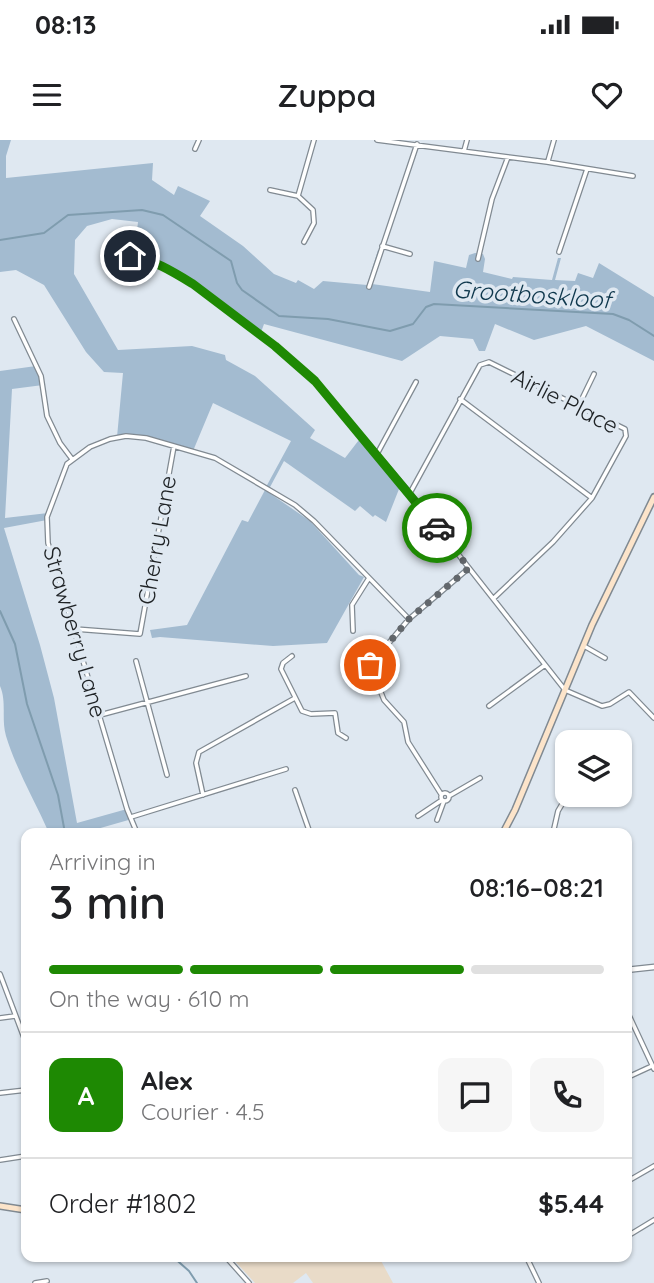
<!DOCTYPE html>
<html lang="en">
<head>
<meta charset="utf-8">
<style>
	body { margin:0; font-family:Quicksand,sans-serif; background:#f6f6f6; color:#202124; height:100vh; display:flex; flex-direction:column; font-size:26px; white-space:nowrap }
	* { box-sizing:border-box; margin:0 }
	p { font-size:23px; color:#757577 }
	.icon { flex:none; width:38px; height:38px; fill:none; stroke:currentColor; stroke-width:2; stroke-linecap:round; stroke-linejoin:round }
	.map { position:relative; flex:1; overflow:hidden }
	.sheet { position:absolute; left:21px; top:688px; width:611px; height:434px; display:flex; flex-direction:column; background:#fff; border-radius:14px; box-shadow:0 2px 5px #0004 }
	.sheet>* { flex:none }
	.fabs { position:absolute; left:555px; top:590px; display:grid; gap:14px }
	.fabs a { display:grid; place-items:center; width:77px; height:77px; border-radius:14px; background:#fff; box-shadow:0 2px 5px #0004; font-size:35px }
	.pin { position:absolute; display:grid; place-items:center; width:60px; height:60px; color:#fff; margin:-30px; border:4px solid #fff; border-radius:50%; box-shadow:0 2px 7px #0007 }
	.courier { position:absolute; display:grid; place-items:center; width:70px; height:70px; margin:-35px; border:5px solid #1e8903; border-radius:50%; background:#fff; color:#222; box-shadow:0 2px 9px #0007 }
	.overview em { font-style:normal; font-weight:600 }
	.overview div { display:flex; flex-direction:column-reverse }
	.overview { display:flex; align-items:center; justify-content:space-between; height:119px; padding:0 28px }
	h1 { font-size:46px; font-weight:600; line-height:52px }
	.bar { display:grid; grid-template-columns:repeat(4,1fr); gap:10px 7px; align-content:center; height:84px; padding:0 28px }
	.bar i { height:9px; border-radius:5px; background:#e0e0e0 }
	.bar .selected { background:#1e8903 }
	.bar p { grid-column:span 4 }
	.line { display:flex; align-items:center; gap:18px; padding:0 28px; border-top:2px solid #e0e0e0 }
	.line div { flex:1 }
	.round { display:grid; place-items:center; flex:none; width:74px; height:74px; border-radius:14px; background:#f6f6f6 }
	.status { display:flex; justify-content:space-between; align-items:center; height:49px; padding:0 35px; background:#fff; direction:ltr }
	.status svg { height:19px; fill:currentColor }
	header { display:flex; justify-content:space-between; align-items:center; height:91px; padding:0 28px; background:#fff; font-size:32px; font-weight:600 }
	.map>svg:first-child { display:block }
	.education { fill:#e9dbc8 }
	.green { fill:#a3bbd0 }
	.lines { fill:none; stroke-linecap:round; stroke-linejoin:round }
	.stream { stroke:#7f9cae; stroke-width:2 }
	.minor-casing { stroke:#818a92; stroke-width:6 }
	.tertiary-casing { stroke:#818a92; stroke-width:7 }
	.secondary-casing { stroke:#818a92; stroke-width:8 }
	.minor { stroke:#fff; stroke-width:3.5 }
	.tertiary { stroke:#fff; stroke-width:4.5 }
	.secondary { stroke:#fce4ca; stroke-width:5 }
	.done { stroke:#62676c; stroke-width:7; stroke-dasharray:0 12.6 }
	.route { stroke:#1e8903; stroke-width:9 }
	.labels { text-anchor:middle; stroke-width:7; stroke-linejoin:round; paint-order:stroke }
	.street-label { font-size:23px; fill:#1e2225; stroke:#dfe8f1 }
	.water-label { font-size:24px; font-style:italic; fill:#0e374c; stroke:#dfe8f1 }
</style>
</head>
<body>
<div class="status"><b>08:13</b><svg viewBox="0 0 49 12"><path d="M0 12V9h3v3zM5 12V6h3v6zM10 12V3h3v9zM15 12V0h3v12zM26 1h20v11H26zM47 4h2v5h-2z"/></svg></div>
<header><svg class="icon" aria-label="menu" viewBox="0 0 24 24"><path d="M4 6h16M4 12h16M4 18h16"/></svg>Zuppa<svg class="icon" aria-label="heart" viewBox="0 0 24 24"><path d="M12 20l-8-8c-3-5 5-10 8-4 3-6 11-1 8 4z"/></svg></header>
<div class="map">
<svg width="654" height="1143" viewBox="0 0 654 1143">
	<rect width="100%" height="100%" fill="#dfe8f1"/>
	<!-- education -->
	<path class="education" d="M231,1117h148l14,26h-80l-7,-10 -13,10h-38z"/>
	<!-- green -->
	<path class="green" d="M0,0h11l-5,16v22l147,-15 -1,17 22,15 4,-9 32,15 -10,15 43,30 31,28 22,9 2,-3 16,9 9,-8 44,4 11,-35 4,1 -10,33 58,8 4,-31 32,7 3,-13 6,-2 8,1 2,5 -2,13 29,7 1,-2 39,3 6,-22h3l-6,22 20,1 3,-8 15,5 6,-15 55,34v64l-68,-35 -52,14 -39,-16 -10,27h-6l-6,-12 -33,-3 -38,25 -138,-37 -4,11c-33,-25 -90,-76 -130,-79l5,-7 3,-27 -26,-3 -25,7 -12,14 -1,34 44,76 74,-4 33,9 1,5 29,16 60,54 -5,8 35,20 17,-22 39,48 -15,38 -11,-7 -2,2 -13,-11 -5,5 -71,-50 -15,28 -3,-2 25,-46 -78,-38 -20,48 -47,-13 -29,-1 6,-64 -19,-1 -18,-20 -42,-67 -28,-15 -16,2z
		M36,226l7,19 -31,4 -7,129 43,-5 -1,7 -43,8 36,117 14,53 23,125 50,-14 5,10 -49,14h-34c-14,-32 -33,-64 -43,-97 -5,-17 1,-34 -6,-50v-315z
		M265,350l45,31 49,54 5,2 -37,66 -54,3 -113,-9 -8,1 -2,-8 37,-5 55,-105 6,2z"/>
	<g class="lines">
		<!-- stream -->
		<path class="stream" d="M0,100l44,-7 24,-18 74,-5 21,5 68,46 6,22 5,7 37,26 49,3 62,12 23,-7 13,-17 8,-3 179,10 16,6 25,16
			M0,471l15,33 12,60 31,91 7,38
			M172,1116l17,15 8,12"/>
		<!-- minor casing -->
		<g class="minor-casing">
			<path id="minor" d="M377,0l170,22 86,14
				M195,9l4,-9
				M464,11l3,-11
				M548,21l6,-21
				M270,50l28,6 15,14 1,13 -10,19
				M298,56l16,-56
				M382,106l28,8
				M559,112l28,-83
				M130,116l8,1 40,17 15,10 82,62 40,35 95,112 155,197 37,16 8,-2 19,-12 25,26
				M478,119l14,-60 16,-42
				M369,147l48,-143
				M14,179l27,57 6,40 13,27 12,16
				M460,259l132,99
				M579,265l15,-31
				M377,314l39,-72
				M410,353l70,-128 9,-3 136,67 1,7 -34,62 -39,44 -59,56
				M75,489l65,5 34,-188
				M353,491l-1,-26 17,-27
				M584,506l21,12
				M292,516l-9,7 -2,6 21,42 9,3 24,-1 3,20 8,5
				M377,517l3,8 -7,2 -4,-4 1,-4 7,-2 32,-38 60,-51
				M136,521l31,114
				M374,528v7l10,25 20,22 4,20 33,52
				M489,566l56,-41
				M100,575l146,-39
				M295,650l15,43
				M441 657a4 4 0 1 1 8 0a4 4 0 1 1-8 0Z
				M203,655l-7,-32 3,-11 96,-54
				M449,656l31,-18
				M418,676l24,-16
				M131,677l155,-48
				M437,680l7,-19
				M137,693l-10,-24 -79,-266 -1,-26 20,-53 23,-17 20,-8 16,-3 20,2 69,20 80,47 19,16 95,98
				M553,693l5,-22 10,-17
				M0,834l26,69
				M626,869l28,60
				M0,878l15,-2
				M626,938l26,-12
				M0,953l26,-3
				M0,1020l26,-4
				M628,1041l26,-15
				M626,1097l28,-17
				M225,1116l24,27
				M526,1116l13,27
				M35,1143l12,-2"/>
		</g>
		<!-- tertiary casing -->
		<g class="tertiary-casing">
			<path id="tertiary" d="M626,830l28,-3"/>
		</g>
		<!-- secondary casing -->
		<g class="secondary-casing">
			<path id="secondary" d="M503,693l12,-23 77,-185 62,-128
				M0,1066l26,4"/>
		</g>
		<!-- minor -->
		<use href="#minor" class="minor"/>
		<!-- tertiary -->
		<use href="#tertiary" class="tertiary"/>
		<!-- secondary -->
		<use href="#secondary" class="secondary"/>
	</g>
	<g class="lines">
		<!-- done -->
		<path class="done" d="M370,525v-6l7,-2 32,-38 60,-51 -32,-40"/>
		<!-- route -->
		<path class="route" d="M130,116c21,2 45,17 63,28l82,62 40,35 122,147"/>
	</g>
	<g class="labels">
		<!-- street labels -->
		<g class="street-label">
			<text transform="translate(565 261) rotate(27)" y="8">Airlie Place</text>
			<text transform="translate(157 400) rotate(-80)" y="8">Cherry Lane</text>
			<text transform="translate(75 492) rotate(74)" y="8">Strawberry Lane</text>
		</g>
		<!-- water labels -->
		<g class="water-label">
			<text transform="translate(532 155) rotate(4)" y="8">Grootboskloof</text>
		</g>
	</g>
</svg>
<div class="fabs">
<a><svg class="icon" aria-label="layers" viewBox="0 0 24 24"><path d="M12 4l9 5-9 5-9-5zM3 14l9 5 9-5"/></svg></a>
</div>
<div class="pin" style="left:370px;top:525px;background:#ea580c"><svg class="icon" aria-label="bag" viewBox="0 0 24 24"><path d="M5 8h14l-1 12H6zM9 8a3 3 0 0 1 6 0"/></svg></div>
<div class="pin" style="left:130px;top:116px;background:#1f2937"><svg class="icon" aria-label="home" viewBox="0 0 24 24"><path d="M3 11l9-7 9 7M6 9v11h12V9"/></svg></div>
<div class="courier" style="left:437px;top:388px"><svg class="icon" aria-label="car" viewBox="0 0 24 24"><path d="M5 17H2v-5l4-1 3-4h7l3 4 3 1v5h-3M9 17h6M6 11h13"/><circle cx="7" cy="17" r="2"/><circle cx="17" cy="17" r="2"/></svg></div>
<section class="sheet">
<div class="overview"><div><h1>3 min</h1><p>Arriving in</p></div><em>08:16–08:21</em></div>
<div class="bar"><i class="selected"></i><i class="selected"></i><i class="selected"></i><i></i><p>On the way · 610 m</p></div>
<div class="line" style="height:126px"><b class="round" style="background:#1e8903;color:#fff">A</b><div><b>Alex</b><p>Courier · 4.5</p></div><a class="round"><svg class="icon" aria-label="chat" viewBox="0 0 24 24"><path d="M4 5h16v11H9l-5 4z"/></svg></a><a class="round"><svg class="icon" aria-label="phone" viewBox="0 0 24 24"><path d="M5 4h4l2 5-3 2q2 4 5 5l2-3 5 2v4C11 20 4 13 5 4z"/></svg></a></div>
<div class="line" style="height:91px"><div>Order #1802</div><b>$5.44</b></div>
</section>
</div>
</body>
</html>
